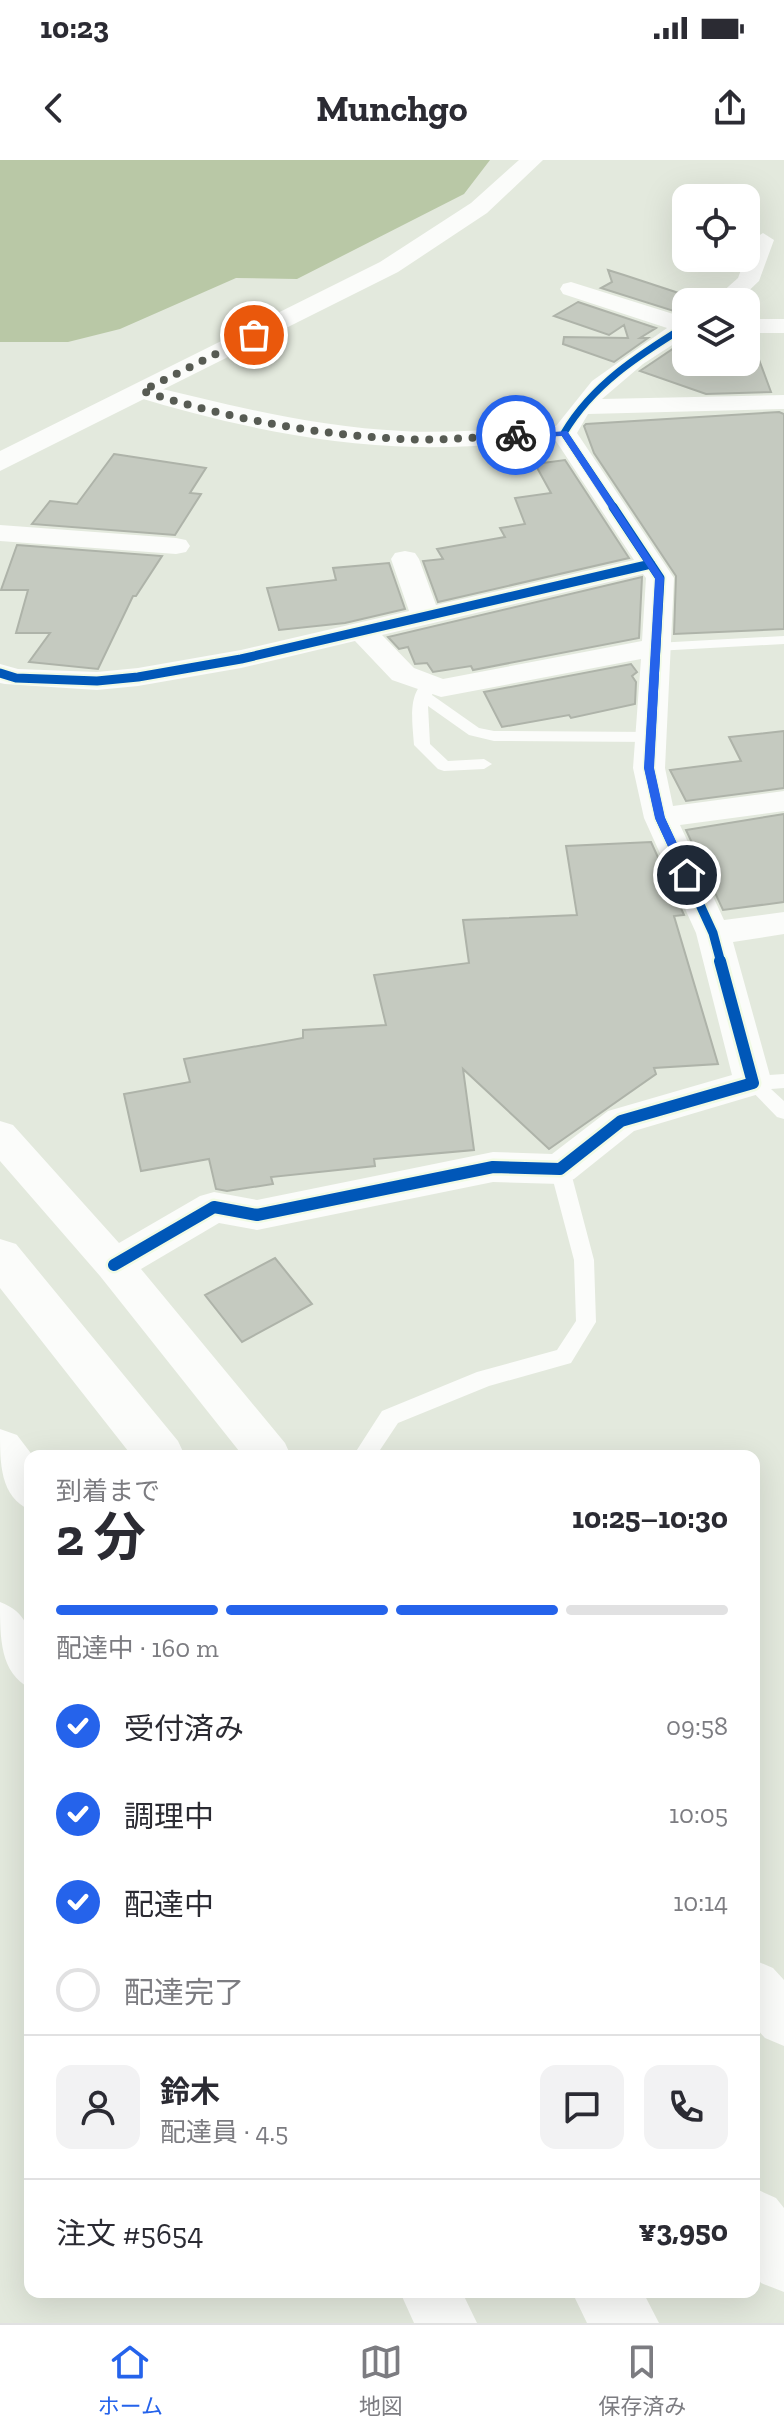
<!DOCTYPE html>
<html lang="ja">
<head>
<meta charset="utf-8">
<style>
	body { margin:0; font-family:"Zilla Slab","Noto Sans JP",serif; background:#f2f2f3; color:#2b2b33; height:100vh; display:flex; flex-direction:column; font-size:30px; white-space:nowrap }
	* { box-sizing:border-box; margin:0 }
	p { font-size:26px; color:#7c7c81 }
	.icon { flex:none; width:44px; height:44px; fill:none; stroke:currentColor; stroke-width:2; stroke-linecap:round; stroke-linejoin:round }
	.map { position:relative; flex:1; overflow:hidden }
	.side { position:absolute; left:24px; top:1290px; width:736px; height:848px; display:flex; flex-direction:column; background:#fff; border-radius:16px; box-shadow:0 8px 32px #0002 }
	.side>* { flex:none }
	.buttons { position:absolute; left:672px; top:24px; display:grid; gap:16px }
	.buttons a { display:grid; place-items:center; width:88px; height:88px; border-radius:16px; background:#fff; box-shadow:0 8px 32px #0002; font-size:40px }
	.pin { position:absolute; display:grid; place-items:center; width:68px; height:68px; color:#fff; margin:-34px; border:4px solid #fff; border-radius:50%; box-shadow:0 2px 8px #0007 }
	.courier { position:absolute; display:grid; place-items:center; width:80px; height:80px; margin:-40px; border:6px solid #2563eb; border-radius:50%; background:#fff; color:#222; box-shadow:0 2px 10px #0007 }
	.summary em { font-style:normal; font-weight:700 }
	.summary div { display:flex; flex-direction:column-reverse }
	.summary { display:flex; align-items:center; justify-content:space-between; height:136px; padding:0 32px }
	h1 { font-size:52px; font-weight:700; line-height:60px }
	.bar { display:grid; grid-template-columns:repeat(4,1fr); gap:12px 8px; align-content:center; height:96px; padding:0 32px }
	.bar i { height:10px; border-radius:6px; background:#e1e1e2 }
	.bar .active { background:#2563eb }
	.bar p { grid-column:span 4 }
	.line { display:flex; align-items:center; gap:20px; padding:0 32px; border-top:2px solid #e1e1e2 }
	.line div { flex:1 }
	.round { display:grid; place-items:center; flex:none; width:84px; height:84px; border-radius:16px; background:#f2f2f3 }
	ol { padding:0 32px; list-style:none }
	li { display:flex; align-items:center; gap:24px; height:88px }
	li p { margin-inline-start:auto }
	li .icon { padding:8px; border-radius:50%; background:#2563eb; color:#fff; stroke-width:4 }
	li:last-child { color:#7c7c81 }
	li i { width:44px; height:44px; border:4px solid #e1e1e2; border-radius:50% }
	.status { display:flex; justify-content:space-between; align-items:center; height:56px; padding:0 40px; background:#fff; direction:ltr }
	.status svg { height:22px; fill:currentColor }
	header { display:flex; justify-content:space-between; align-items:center; height:104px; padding:0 32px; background:#fff; font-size:36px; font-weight:700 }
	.dock { display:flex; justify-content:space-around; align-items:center; height:112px; border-top:2px solid #e1e1e2; background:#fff; font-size:22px; color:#7c7c81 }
	.dock a { display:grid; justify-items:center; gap:4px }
	.dock .active { color:#2563eb }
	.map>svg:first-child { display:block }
	.forest { fill:#b9c8a6 }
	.building { fill:#c5cac0; stroke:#aeb3a9; stroke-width:2 }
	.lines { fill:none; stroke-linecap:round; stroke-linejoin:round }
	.lane { fill:#fbfcfa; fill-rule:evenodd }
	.street { fill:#fbfcfa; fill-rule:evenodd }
	.secondary { fill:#fbfcfa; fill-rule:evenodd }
	.highway { fill:#fbfcfa; fill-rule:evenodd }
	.cycleway-far2-casing { stroke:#f1fbe5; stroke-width:10 }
	.cycleway-far1-casing { stroke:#f1fbe5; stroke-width:13 }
	.cycleway-casing { stroke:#f1fbe5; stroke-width:17 }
	.cycleway-far2 { stroke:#0057b8; stroke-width:7 }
	.cycleway-far1 { stroke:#0057b8; stroke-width:9 }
	.cycleway { stroke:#0057b8; stroke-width:12 }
	.route { fill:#2563eb }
	.done { stroke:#575b53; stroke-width:8; stroke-dasharray:0 14.4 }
</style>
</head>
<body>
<div class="status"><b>10:23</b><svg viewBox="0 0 49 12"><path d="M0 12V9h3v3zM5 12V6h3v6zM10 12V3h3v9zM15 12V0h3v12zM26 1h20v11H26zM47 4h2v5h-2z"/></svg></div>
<header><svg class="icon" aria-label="back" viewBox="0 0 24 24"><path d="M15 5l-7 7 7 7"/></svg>Munchgo<svg class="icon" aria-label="share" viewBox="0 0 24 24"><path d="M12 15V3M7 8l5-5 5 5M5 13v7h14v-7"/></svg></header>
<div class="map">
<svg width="784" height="2163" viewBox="0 0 784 2163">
	<rect width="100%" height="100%" fill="#e3e9dd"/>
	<!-- forest -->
	<path class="forest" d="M0,0h490l-26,34 -167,85 -61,-1 -116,51 -52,13h-68z"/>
	<!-- building -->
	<path class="building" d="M608,110l16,5 76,25 -14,2v7l-6,4 -79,-25 11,-6z
		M578,142l78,26 -16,10h8l-34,24 -51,-18 1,-7 64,1 -4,-13 -15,10 -55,-19z
		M746,178h5l20,54 -65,2 -66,-23 46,-31v22h60z
		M779,252l5,2v215l-110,5 2,-58 -82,-123 -10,-27 2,-2z
		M114,294l92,14 -16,25 11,1 -26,41 -143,-11 18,-23 27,3z
		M565,300l64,98 -191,44 -15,-41 20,-2 -6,-10 68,-12 -5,-9 25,-4 -10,-26 36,-5 -16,-29z
		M17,385l145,11 -26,40h-3l-35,73 -69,-7 21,-29h-34l12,-43h-27z
		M389,403l16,46 -60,14 -66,7 -12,-42 69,-8 -3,-12z
		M642,417l-3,61 -166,32 -2,-4 -38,6 -6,-9 -12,1 -7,-17 -9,2 -11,-12z
		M631,504l6,8 -5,4 4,6 -1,22 -64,14 -2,-3 -67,12 -18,-35z
		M784,571v57l-98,13 -16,-31 71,-9 -12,-24z
		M784,654v88l-61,8 -37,-80z
		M651,682l33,73 -10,1 44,148 -64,4 2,6 -107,75 -86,-80 11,81 -100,9 1,7 -104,11 2,7 -46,7 -11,-2 -7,-30 -68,12 -17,-77 66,-12 -6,-23 119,-21v-8l83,-5 -12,-50 95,-12 -6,-43 114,-5 -11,-69z
		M275,1098l37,46 -70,38 -37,-47z"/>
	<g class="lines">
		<!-- lane -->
		<path class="lane" d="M784,476v8l-128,7 -7,-4 7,-4z
			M428,520l8,5 -4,10 47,33 15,3 157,1 8,5 -8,5 -157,-1 -25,-6 -41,-29 2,38 18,17 36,-2 8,5 -8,5 -40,2 -6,-2 -24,-24c-1,-19 -8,-55 14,-65z
			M784,914v14l-13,1 13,12v18l-7,-2 -33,-34 9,-7z
			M560,1002l7,2 3,5 24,91 2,62 -25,41 -82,23 -91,37 -22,33h-23l29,-45 95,-39 80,-22 19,-29 -2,-61 -24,-91 3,-5z"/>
		<!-- street -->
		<path class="street" d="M763,73l11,7 -15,41 -22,21h-26l27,-24 14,-38z
			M571,122l115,36v18l-43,28 -41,35 182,-4v14l-196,5 -11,19 97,145 -9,190 8,38 111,-15v20l-104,14 44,95 60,-8v22l-51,8 39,141 -6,9 -132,39 -60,48 -14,5 -67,-2 -236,48 -38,-7 -78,46 144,174 6,13h-48l-143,-180 -100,-115v-40l13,4 106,118 81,-47 14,-4 43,8 236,-48 59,2 56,-43 124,-36 -36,-142 -52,-115 -11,-50 8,-109 -200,38 -49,-17 -37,-39 -114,27 -103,18 -41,4 -92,-6 -5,-1v-19l18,5 79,3 41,-4 103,-18 168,-39 -18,-52 4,-6 10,-2 10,2 4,6 17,46 198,-45 -78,-119c-46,2 -93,7 -140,6 -96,-2 -191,-23 -283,-51l-3,-5 3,-5 9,-2c87,21 170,43 260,47 51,3 102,-3 154,-5l36,-45 75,-53 -104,-34 -3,-5 3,-5zM643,414l3,4 -4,63 -199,38 -29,-11 -32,-33z
			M746,159h38v14h-38z
			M0,365l176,13 10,2 4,6 -4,6 -10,2 -176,-13z
			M0,1442c40,15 30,50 30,86 -30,-15 -30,-50 -30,-86z
			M754,1800l19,8 11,12v66l-19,-8 -11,-12z
			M400,2132h62l15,31h-63z"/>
		<!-- secondary -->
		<path class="secondary" d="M519,0h24l-56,53 -89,59 -398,199v-20l380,-189 91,-59z"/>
		<!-- highway -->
		<path class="highway" d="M0,1079l16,5 162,197 7,15h-53l-132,-168z
			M0,1269l17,6 16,21h-3v54c-30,-14 -30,-45 -30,-81z
			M754,2028l22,10 8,10v84l-23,-9 -7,-10z
			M572,2132h71l16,31h-72z"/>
		<!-- cycleway-far2 casing -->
		<g class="cycleway-far2-casing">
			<path id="cycleway-far2" d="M615,349l-51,-76c29,-49 75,-78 122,-107"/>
		</g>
		<!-- cycleway-far1 casing -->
		<g class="cycleway-far1-casing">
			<path id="cycleway-far1" d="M613,347l47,71 -11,190 11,50 53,115 8,30
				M0,513l16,5 81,3 41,-4 103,-18 410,-95"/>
		</g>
		<!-- cycleway casing -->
		<g class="cycleway-casing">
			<path id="cycleway" d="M114,1105l100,-58 43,8 236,-48 67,2 61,-48 132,-38 -33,-122"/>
		</g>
		<!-- cycleway-far2 -->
		<use href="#cycleway-far2" class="cycleway-far2"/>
		<!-- cycleway-far1 -->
		<use href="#cycleway-far1" class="cycleway-far1"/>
		<!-- cycleway -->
		<use href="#cycleway" class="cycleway"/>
	</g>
	<!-- route -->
	<path class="route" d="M567,271l97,147 -10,190 11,50 27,57 -2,3 -9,-3 -26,-57 -11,-50 11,-190 -93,-142 -46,2 -4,-3z"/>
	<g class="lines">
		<!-- done -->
		<path class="done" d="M254,175l-112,56c84,27 169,43 258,48 38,2 78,-2 116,-4"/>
	</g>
</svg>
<div class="buttons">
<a><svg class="icon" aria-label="locate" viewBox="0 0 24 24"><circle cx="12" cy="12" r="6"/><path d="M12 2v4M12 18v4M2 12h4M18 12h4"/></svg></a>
<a><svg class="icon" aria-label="layers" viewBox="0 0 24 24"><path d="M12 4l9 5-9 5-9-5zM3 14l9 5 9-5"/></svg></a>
</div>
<div class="pin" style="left:254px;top:175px;background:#ea580c"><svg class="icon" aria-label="bag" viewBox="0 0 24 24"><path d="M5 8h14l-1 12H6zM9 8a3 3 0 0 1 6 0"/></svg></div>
<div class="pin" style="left:687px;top:715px;background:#1f2937"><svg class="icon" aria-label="home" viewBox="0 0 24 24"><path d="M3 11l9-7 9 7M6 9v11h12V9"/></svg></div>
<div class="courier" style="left:516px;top:275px"><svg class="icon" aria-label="bike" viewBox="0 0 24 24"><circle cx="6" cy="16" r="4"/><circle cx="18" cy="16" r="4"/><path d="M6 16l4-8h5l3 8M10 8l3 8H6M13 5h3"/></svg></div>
<section class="side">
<div class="summary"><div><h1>2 分</h1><p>到着まで</p></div><em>10:25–10:30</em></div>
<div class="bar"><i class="active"></i><i class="active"></i><i class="active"></i><i></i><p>配達中 · 160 m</p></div>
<ol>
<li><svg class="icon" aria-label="check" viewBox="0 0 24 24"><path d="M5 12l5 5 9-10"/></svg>受付済み<p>09:58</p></li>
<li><svg class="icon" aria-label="check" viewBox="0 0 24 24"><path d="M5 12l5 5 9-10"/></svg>調理中<p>10:05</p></li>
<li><svg class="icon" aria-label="check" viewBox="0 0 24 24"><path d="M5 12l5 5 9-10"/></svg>配達中<p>10:14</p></li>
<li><i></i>配達完了</li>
</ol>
<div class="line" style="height:144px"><a class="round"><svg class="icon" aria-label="person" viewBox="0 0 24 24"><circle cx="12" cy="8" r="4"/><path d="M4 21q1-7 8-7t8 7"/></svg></a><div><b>鈴木</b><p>配達員 · 4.5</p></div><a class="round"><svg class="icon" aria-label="chat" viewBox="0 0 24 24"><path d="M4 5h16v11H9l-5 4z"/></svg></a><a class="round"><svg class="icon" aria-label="phone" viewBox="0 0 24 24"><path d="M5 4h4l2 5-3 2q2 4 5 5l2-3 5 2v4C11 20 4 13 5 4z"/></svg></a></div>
<div class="line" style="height:104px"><div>注文 #5654</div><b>¥3,950</b></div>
</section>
</div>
<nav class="dock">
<a class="active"><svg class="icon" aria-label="home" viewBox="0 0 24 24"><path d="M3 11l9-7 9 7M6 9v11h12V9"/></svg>ホーム</a>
<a><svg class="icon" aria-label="map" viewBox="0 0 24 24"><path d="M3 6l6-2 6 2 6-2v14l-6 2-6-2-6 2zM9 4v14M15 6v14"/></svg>地図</a>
<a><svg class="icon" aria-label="saved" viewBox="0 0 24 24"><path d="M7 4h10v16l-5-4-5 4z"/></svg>保存済み</a>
</nav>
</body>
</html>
